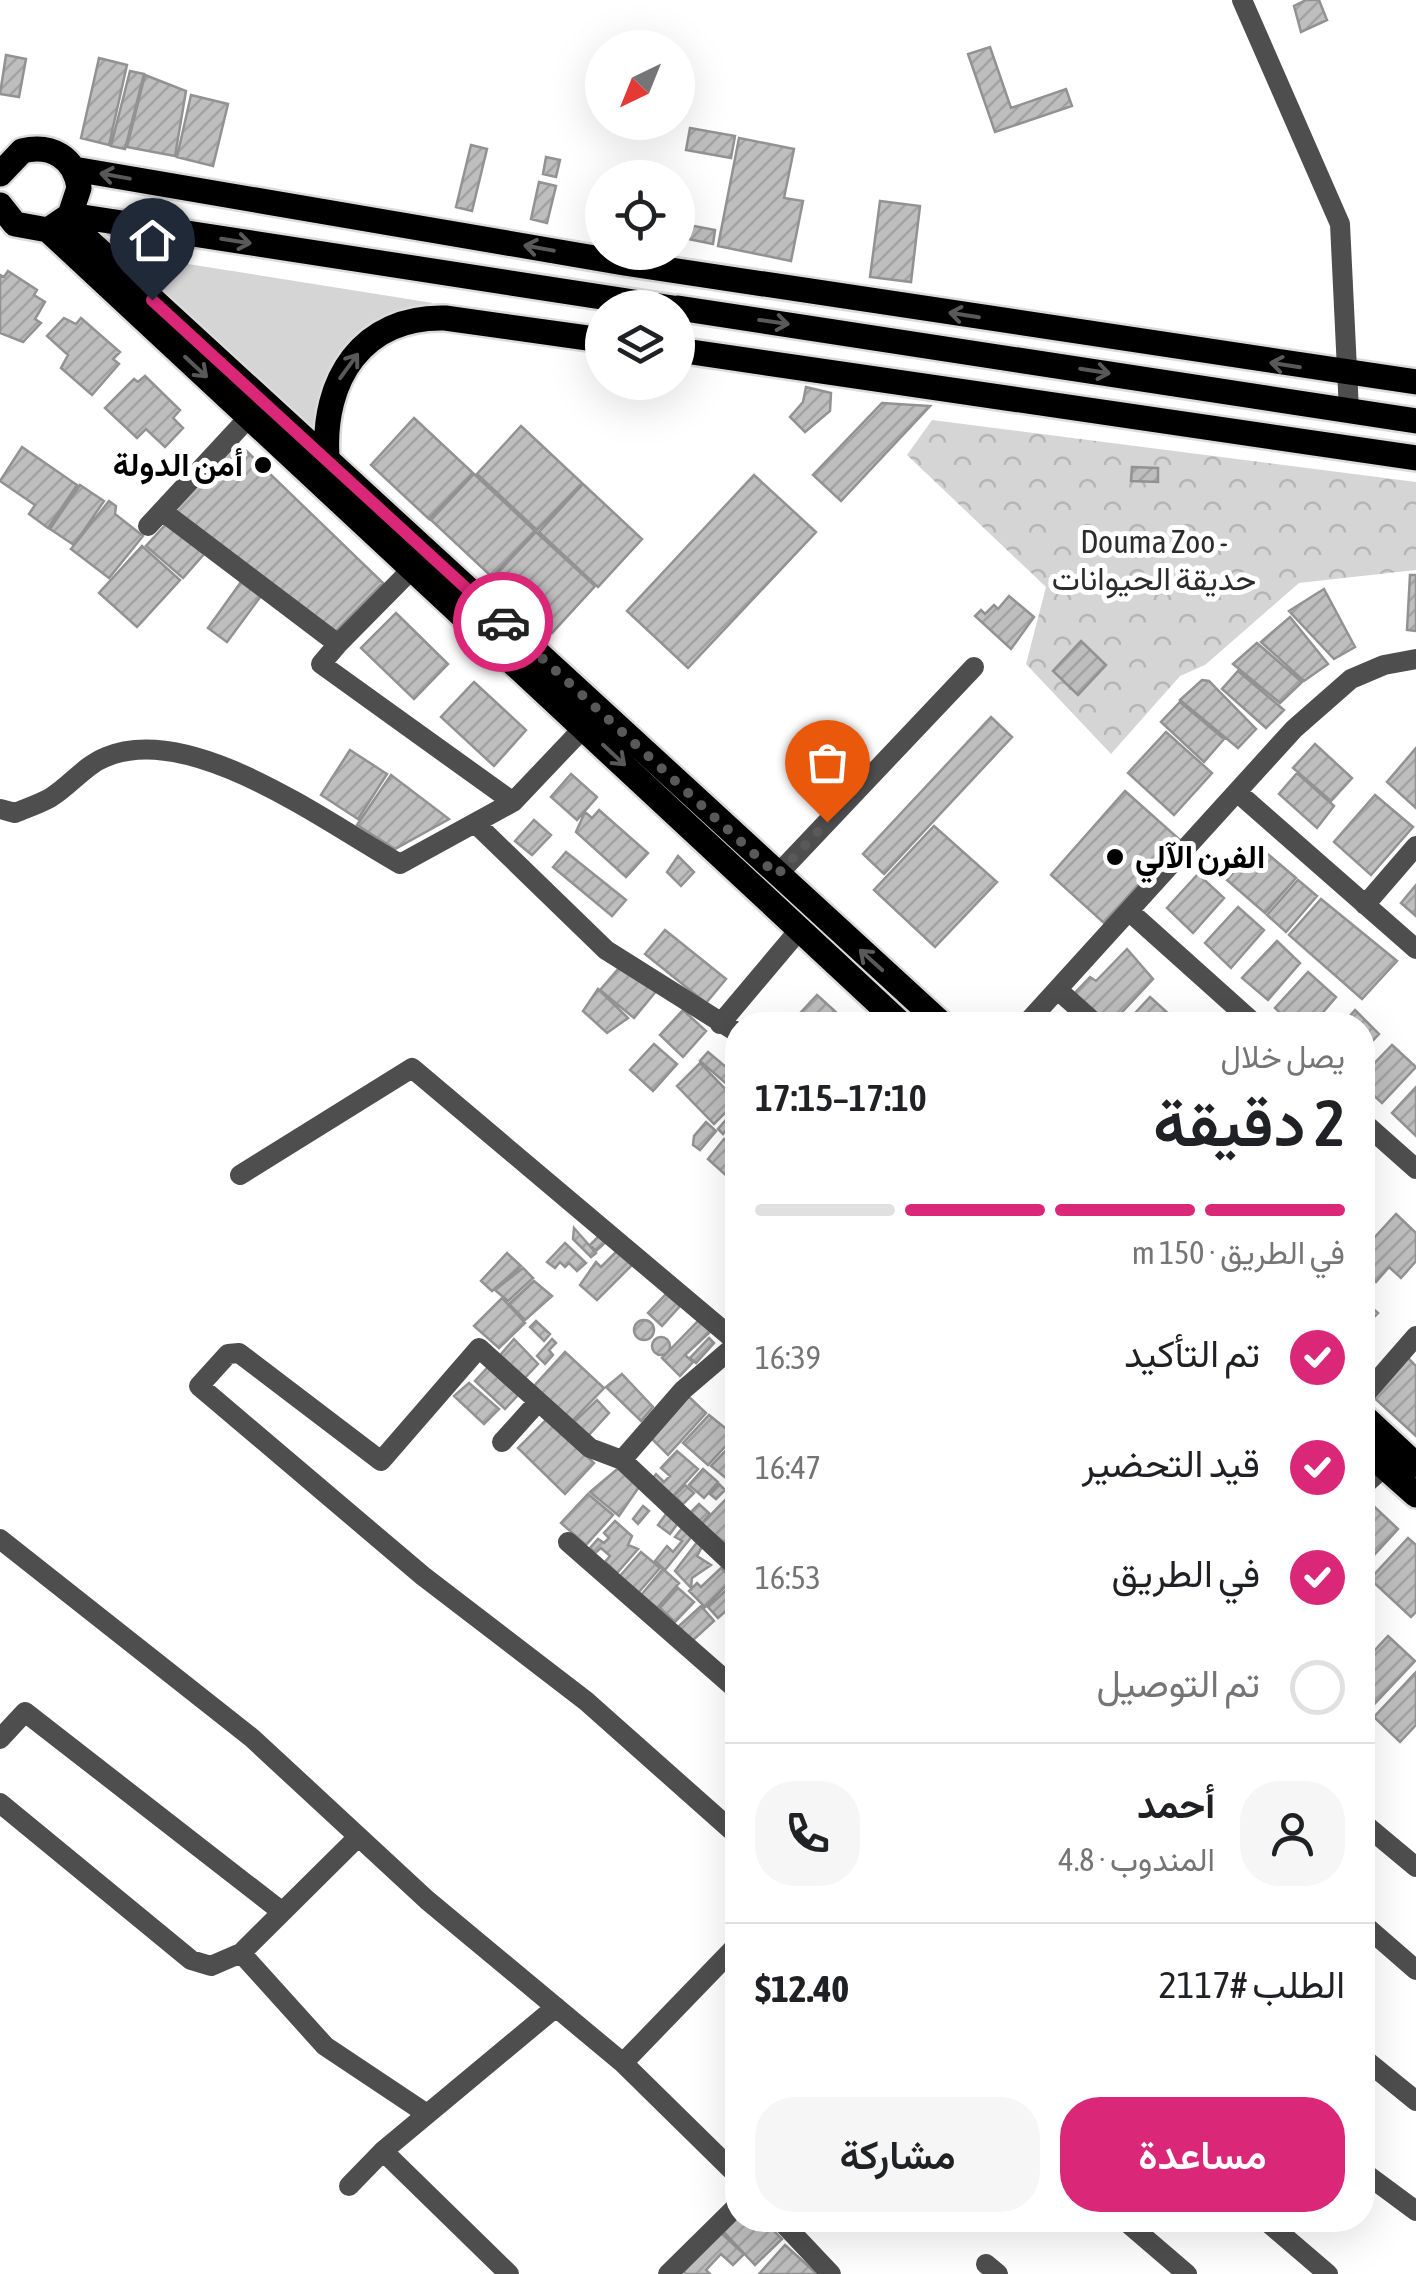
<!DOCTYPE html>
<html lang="ar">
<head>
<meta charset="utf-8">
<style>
	body { margin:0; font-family:"Asap Condensed",Vazirmatn,sans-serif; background:#f6f6f6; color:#202124; direction:rtl; height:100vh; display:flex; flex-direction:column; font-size:38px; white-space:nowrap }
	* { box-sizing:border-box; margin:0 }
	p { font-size:32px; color:#757577 }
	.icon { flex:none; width:55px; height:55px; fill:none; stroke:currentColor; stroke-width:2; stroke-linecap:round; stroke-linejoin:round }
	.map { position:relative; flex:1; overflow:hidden; direction:ltr }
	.drawer { position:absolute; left:725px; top:1012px; width:650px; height:1220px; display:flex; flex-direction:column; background:#fff; border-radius:40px; box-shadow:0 10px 40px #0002; direction:rtl }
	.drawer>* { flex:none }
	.needle { width:65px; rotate:223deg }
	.tools { position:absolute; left:585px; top:30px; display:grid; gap:20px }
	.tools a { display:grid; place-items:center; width:110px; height:110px; border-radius:50%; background:#fff; box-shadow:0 10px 40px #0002; font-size:50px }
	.pin { position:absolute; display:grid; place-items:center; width:85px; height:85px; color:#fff; margin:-102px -42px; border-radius:50% 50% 50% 0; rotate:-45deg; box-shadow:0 0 10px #0007 }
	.pin .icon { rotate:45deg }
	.courier { position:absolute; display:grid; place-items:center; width:100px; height:100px; margin:-50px; border:8px solid #db2777; border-radius:50%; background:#fff; color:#222; box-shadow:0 2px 12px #0007 }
	.head em { font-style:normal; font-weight:600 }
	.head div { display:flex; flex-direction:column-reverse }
	.head { display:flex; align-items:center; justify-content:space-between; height:170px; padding:0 30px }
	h1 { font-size:65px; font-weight:600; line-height:75px }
	.bar { display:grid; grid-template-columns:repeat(4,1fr); gap:15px 10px; align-content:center; height:120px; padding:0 30px }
	.bar i { height:12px; border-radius:8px; background:#e0e0e0 }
	.bar .on { background:#db2777 }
	.bar p { grid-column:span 4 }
	.line { display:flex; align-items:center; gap:25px; padding:0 30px; border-top:2px solid #e0e0e0 }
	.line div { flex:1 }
	.round { display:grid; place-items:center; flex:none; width:105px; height:105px; border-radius:40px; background:#f6f6f6 }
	ol { padding:0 30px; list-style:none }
	li { display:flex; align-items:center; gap:30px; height:110px }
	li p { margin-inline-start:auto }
	li .icon { padding:10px; border-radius:50%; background:#db2777; color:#fff; stroke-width:4 }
	li:last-child { color:#757577 }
	li i { width:55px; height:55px; border:5px solid #e0e0e0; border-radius:50% }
	.primary-button { display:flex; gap:20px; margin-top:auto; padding:20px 30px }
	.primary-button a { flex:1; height:115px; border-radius:40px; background:#db2777; color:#fff; font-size:40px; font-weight:600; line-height:115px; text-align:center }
	.primary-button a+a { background:#f6f6f6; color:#202124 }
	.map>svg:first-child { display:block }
	.park { fill:url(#park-crowns) }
	.garden { fill:#d5d5d5 }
	.building { fill:url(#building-hatch); stroke:#929292; stroke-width:2.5 }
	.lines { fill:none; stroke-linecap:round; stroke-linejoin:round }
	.major-casing { stroke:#dbdbdb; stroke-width:30 }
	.minor { stroke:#4e4e4e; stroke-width:20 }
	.major { stroke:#000; stroke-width:25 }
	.oneway { stroke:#595959 }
	.done { stroke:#595959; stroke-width:10; stroke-dasharray:0 18 }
	.route { stroke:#db2777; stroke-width:12 }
	.poi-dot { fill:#000; stroke:#fff; stroke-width:4 }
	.labels { text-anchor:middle; stroke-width:10; stroke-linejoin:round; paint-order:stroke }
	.poi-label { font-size:32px; font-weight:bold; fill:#000; stroke:#fff; text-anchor:end }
	.park-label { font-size:32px; fill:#2c2c2c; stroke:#fff }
</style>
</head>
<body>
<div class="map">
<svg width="1416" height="2274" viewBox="0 0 1416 2274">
	<defs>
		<pattern id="park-crowns" width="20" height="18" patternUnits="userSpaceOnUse" patternTransform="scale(2.5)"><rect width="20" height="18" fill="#d5d5d5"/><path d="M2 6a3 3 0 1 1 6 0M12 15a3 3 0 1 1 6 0" fill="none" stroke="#b5b5b5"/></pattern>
		<pattern id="building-hatch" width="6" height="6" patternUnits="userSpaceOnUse" patternTransform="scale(2.5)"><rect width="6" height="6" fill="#bebebe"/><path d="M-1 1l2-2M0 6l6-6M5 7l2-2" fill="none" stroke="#a2a2a2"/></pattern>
	</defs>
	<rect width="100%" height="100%" fill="#fff"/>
	<!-- park -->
	<path class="park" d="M932,420l484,62v88l-117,13 -94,82 -25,11 -69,78 -85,-90 20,-77 -139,-132z"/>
	<!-- garden -->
	<path class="garden" d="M150,258l283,45 -69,28 -46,108 -174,-163z"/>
	<!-- building -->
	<path class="building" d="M1306,0h13l8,20 -26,12 -7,-26z
		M990,47l21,61 55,-19 6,17 -77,26 -27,-78z
		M6,55l20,4 -7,38 -19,-3z
		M99,58l28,7 -18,80 -28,-7z
		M130,71l14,3 -19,75 -14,-3z
		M145,75l41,16 -11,65 -48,-9z
		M191,95l37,9 -15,62 -36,-9z
		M690,128l45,8 -4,22 -45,-8z
		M739,138l55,11 -10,49 19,3 -12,60 -73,-15z
		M471,145l16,4 -15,62 -16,-4z
		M546,157l14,3 -4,17 -13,-3z
		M539,182l17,4 -9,37 -16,-4z
		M880,201l40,5 -9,76 -41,-5z
		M678,223l37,7 -2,14 -35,-7z
		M8,271l29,19 -3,5 11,7 -10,17 6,4 -18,19 -23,-9v-58l4,2z
		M64,318l12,6 5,-6 39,34 -7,7 6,5 -27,31 -31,-27 7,-13 -21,-19z
		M145,376l35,34 -7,8 10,10 -18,19 -19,-18 -9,9 -32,-30 29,-29 4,3z
		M806,387l25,6 -1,18 -25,21 -15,-15 13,-15z
		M882,403l48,3 -89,95 -28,-26z
		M414,418l59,55 -44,46 -58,-54z
		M521,426l61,57 -45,47 -60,-56z
		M237,442l146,141 -48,49 -164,-121z
		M22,447l55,38 -29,43 -19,-14 6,-9 -35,-24z
		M1132,467l26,1v14l-27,-1z
		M474,474l61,57 -43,46 -61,-57z
		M754,475l62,57 -128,136 -61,-57z
		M583,484l59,55 -44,48 -59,-55z
		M80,485l24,16 -30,44 -24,-16z
		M109,501l7,5 -1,8 28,22 -34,42 -38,-29z
		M168,522l36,32 -21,24 -37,-32z
		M536,532l59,54 -43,47 -59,-55z
		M142,546l38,34 -43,47 -38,-34z
		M1410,575h6v56l-9,-1z
		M241,582l20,14 -34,46 -19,-14z
		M1324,589l31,58 -21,12 -45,-48z
		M1009,596l25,21 -23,32 -36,-33 6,-6 4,4 9,-9 4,4z
		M396,613l52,51 -34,35 -53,-51z
		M1290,617l38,47 -24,17 -43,-39z
		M1081,641l25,24 -28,30 -25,-24z
		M1257,643l45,39 -22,21 -47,-39z
		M1238,671l46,39 -18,18 -44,-39z
		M1202,680l7,1 47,48 -18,19 -58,-48z
		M474,682l52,48 -32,36 -53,-49z
		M1180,702l44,37 -20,23 -43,-40z
		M991,717l21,20 -128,137 -21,-20z
		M1166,732l46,41 -38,42 -46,-42z
		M1315,744l37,34 -21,23 -38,-33z
		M1416,748v60l-29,-26z
		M350,750l37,24 -29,45 -37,-24z
		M1297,773l37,33 -17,22 -38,-34z
		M571,774l26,23 -20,23 -26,-23z
		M391,775l58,44 -54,30 -38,-24z
		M1125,791l54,48 -75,84 -53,-48z
		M1375,795l38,32 -42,48 -37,-33z
		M599,810l49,43 -22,24 -50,-45 9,-20 7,6z
		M534,820l17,15 -19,20 -17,-14z
		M934,826l63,56 -62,65 -61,-57z
		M1257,845l39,33 -31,35 -38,-33z
		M566,852l60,48 -14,16 -59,-49z
		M678,856l16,16 -13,14 -14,-14z
		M1198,874l26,24 -31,35 -26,-25z
		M1298,880l19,16 -31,36 -19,-17z
		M1416,885v31l-15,-13z
		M1321,899l76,62 -35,38 -73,-64z
		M1238,907l26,23 -33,38 -26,-25z
		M665,930l61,49 -20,24 -61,-49z
		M1277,941l23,22 -32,37 -26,-22z
		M1127,949l26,30 -43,46h-7l-31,-29 18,-19 6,4z
		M625,961l33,28 -24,29 -34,-28z
		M1308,972l28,25 -24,28h-19l-18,-17z
		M598,989l30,29 -21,15 -24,-22z
		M817,995l32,29v1h-60z
		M1150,997l31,28h-57z
		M683,1010l23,21 -23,26 -23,-22z
		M1355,1010l24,24 -17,18v-27h-20z
		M654,1044l23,20 -24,27 -23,-21z
		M1392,1045l24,22 -34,36 -20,-18v-9z
		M708,1052l30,25 -1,16 -37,-32z
		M700,1063l37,38 -23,23 -37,-38z
		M1416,1087v49l-24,-23z
		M738,1106v21l-8,-2 -7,9 -5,-5z
		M706,1122l10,9 -16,19 -7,-5 1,-9z
		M724,1139l9,9 5,-6v26l-9,10 -21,-19z
		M1396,1214l20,19v28l-15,17 -12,-11 -13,15 -14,-13 7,-15 -5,-5z
		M574,1228l22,25 -5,4 -18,-18z
		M601,1234l7,6 -12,11 -6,-6z
		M565,1243l21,20 -9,8 -8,-8 -4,4 -5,-5 -5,6 -8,-6z
		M617,1251l16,13 -36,36 -17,-15 16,-23 5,5z
		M507,1253l14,13 -29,25 -11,-10z
		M523,1268l10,10 -25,23 -13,-11z
		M534,1281l18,15 -27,24 -16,-16z
		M666,1294l14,12 -18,20 -14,-13z
		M502,1298l23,25 -26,25 -25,-22z
		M1362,1299l16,14 -16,16z
		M634 1330a10 10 0 1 1 20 0a10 10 0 1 1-20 0Z
		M699,1320l12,11 -26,24 8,7 -13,14 -18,-18z
		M536,1321l14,13 -6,7 -14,-14z
		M652 1346a9 9 0 1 1 18 0a9 9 0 1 1-18 0Z
		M709,1338l5,5 -18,20 -6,-5z
		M514,1339l24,25 -18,19 -24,-23z
		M552,1339l4,4 -7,7 4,5 -8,9 -8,-8z
		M565,1352l39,36 -32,33 -38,-35z
		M1405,1355l11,11v70l-47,-43z
		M488,1367l30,28 -13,14 -30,-28z
		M622,1374l31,33 -12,14 -35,-34z
		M469,1383l30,26 -15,15 -30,-28z
		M687,1395l19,18 -38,42 -18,-18z
		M597,1400l12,13 -22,24 -15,-13z
		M709,1415l26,21 -27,29 -25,-22z
		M547,1419l47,44 -29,31 -47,-46z
		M736,1440l2,38 -6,5 -21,-17z
		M677,1451l21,18 -25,27 -21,-17 4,-5 8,8 6,-6 -9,-8z
		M621,1466l20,18 -22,32 -29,-24z
		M703,1469l15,13 -14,16 -15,-13z
		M719,1484l6,6 -9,9 -6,-5z
		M685,1485l9,8 -11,11 -9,-8z
		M588,1494l25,21 -27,30 -25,-22z
		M729,1496l9,8v40l-6,5 -30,-25z
		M1365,1498l33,31 -36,39v-68z
		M699,1504l11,10 -8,9 -12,-10z
		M643,1506l6,5 -11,13 -5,-5z
		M669,1510l12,9 -11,15 -12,-9z
		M615,1521l17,15 -4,9 10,4 -21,24 -12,-11 5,-6 -9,-8 -6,5 -5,-5 8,-9 6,4 5,-5 -5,-5z
		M683,1527l10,8 -28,35 -10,-9 12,-15 6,6 9,-11 -7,-4z
		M1408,1538l8,7v67l-5,5 -41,-38z
		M698,1541l5,4 -6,11 14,9 -19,13 -1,10 -16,-17z
		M641,1552l19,16 -22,25 -19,-16z
		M721,1568l11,12 -27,27 -16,-16 8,-8 4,4z
		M663,1569l16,14 -22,25 -16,-13z
		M738,1579v21l-20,18 -10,-11z
		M678,1588l16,14 -19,20 -15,-14z
		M701,1606l13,15 -23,21 -12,-16z
		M1388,1636l27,25 -51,54 -2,-51z
		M1416,1672v53l-16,17 -26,-25z
		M738,2217l25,3 19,19 -27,26 -32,-34z
		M719,2231l25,23 -11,11 -12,-11 -15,16 4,4h-24l-4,-4z
		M785,2245l32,29h-58z"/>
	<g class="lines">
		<!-- major casing -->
		<g class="major-casing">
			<path id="major" d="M74,169l550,94 792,119
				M0,174l22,-23c29,-7 53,6 57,37l-9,27 -22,15 -33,-6 -15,-19
				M70,215l603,93
				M66,220l877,805
				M48,230l854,795
				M678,308l738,113
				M678,350l738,108
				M327,457c-5,-77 35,-141 118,-139l157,22
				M1362,1415l54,50
				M1362,1447l54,48"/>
		</g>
		<!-- minor -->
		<path class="minor" d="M1242,0l98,224 9,187
			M162,511l176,133 75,-76
			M148,526l101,-109
			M338,644l-17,20 192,138
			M1237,792l179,157
			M0,809l15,4c12,-5 24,-9 35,-15 20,-12 35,-33 56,-41 85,-36 221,66 294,107l113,-62 78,-82
			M475,823l131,127 132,83
			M777,875l197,-208
			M1365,905l51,-59
			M1130,912l126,113
			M1058,990l39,35
			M720,1024l80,-95
			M1025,1025l269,-296 57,-50 33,-14 32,-6
			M1362,1121l54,48
			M240,1175l172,-107 326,275
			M1362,1398l54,-62
			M502,1442l36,-40
			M622,1460l61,-70 55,-47
			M1362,1487l23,-21
			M0,1539l252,199 175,162 196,163 115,113
			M568,1542l170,149
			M738,1569l-116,-109 -32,-12 -111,-100 -98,113 -142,-108 -11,1 -29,32 224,190 163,125 152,135
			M0,1739l25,-27 256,199
			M0,1803l191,157 20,6 30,-13 116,-115
			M1362,1822l54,45
			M1362,1923l54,47
			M241,1953l84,93 102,68
			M1362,2057l54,44
			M623,2063l115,-119
			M383,2151l126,123
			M1362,2171l54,40
			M349,2186l34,-35 173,-144
			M780,2220l51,54
			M1124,2220l63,54
			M1265,2220l63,54
			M986,2264l12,10
			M668,2274l70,-69"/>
		<!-- major -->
		<use href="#major" class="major"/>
	</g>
	<!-- one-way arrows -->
	<defs><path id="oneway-shaft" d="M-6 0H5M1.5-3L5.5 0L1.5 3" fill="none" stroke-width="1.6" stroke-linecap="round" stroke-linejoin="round" transform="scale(2.5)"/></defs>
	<g class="oneway">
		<use href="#oneway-shaft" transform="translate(115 176) rotate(-170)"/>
		<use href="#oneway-shaft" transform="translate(236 241) rotate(9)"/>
		<use href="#oneway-shaft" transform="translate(539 248) rotate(-170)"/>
		<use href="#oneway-shaft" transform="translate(964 315) rotate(-171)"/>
		<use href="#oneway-shaft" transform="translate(774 322) rotate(8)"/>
		<use href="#oneway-shaft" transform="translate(1285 365) rotate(-171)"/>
		<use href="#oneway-shaft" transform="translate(349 366) rotate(-54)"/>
		<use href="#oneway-shaft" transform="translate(196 367) rotate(43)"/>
		<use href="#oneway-shaft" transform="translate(1095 371) rotate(9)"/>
		<use href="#oneway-shaft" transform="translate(614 755) rotate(43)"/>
		<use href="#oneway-shaft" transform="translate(871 960) rotate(-138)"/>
	</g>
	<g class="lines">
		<!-- done -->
		<path class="done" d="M503,622l274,253 50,-53"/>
		<!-- route -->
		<path class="route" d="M152,300l351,322"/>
	</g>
	<!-- markers -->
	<g class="poi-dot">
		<circle cx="263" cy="465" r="10"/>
		<circle cx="1115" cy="857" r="10"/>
	</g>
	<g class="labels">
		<!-- poi labels -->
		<g class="poi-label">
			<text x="243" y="476">أمن الدولة</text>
			<text x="1135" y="868" text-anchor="start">الفرن الآلي</text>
		</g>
		<!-- park labels -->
		<g class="park-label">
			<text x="1154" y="553">Douma Zoo -<tspan x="1154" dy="37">حديقة الحيوانات</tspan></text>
		</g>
	</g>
</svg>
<div class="tools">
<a><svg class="needle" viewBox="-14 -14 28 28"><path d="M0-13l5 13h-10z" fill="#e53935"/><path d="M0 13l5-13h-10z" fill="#757577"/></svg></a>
<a><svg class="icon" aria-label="locate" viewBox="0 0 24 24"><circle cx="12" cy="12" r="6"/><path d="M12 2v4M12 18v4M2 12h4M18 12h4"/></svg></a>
<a><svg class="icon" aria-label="layers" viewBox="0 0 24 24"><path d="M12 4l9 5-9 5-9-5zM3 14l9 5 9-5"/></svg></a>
</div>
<div class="pin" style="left:827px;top:822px;background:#ea580c"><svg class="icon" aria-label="bag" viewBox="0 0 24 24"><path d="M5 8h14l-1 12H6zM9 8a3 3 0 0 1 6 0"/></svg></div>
<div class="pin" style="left:152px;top:300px;background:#1f2937"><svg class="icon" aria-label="home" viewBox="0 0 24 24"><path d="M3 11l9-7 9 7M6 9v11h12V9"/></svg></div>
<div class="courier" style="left:503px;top:622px"><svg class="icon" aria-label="car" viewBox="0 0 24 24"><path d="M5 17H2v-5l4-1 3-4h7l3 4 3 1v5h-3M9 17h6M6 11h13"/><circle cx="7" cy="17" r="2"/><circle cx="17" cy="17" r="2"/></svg></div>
<section class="drawer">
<div class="head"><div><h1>2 دقيقة</h1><p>يصل خلال</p></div><em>17:10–17:15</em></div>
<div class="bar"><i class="on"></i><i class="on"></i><i class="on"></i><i></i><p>في الطريق · 150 m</p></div>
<ol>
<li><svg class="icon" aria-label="check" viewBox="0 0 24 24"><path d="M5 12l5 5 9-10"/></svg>تم التأكيد<p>16:39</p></li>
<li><svg class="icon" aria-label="check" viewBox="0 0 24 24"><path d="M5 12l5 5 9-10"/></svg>قيد التحضير<p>16:47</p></li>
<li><svg class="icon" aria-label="check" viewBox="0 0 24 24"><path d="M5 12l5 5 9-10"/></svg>في الطريق<p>16:53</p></li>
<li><i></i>تم التوصيل</li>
</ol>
<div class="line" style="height:180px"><a class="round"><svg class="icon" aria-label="person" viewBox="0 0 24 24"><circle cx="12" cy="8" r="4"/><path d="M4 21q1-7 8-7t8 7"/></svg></a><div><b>أحمد</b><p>المندوب · 4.8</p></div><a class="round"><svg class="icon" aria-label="phone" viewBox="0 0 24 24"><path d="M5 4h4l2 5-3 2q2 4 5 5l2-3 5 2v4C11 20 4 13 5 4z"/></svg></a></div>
<div class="line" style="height:130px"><div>الطلب #2117</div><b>$12.40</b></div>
<div class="primary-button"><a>مساعدة</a><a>مشاركة</a></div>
</section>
</div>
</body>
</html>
